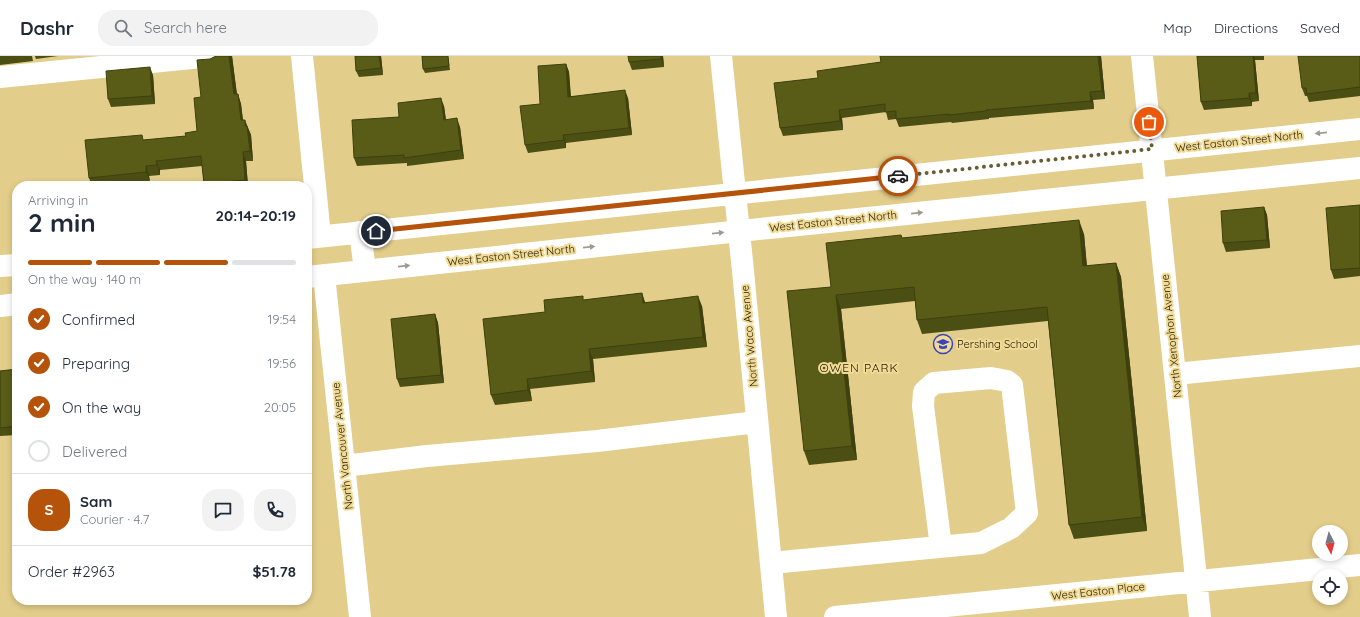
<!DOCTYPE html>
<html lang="en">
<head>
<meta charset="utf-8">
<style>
	body { margin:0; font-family:Quicksand,sans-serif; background:#f2f2f3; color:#1f2937; height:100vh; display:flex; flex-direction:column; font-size:15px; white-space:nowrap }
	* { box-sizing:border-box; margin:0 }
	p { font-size:13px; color:#747a83 }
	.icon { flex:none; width:22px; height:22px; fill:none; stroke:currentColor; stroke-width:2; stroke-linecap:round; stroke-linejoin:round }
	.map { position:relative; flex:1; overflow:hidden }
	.panel { position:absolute; left:12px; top:125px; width:300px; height:424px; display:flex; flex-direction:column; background:#fff; border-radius:16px; box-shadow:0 2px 6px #0003 }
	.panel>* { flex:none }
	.needle { width:26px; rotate:174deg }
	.controls { position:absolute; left:1312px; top:469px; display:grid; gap:8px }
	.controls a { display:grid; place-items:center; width:36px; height:36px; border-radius:50%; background:#fff; box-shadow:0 2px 6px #0003; font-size:20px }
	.pin { position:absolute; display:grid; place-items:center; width:34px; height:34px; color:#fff; margin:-17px; border:2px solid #fff; border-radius:50%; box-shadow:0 1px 4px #0007 }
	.courier { position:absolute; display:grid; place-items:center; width:40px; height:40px; margin:-20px; border:3px solid #b45309; border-radius:50%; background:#fff; color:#222; box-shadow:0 1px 5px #0007 }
	.headline em { font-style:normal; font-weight:700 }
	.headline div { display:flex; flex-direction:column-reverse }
	.headline { display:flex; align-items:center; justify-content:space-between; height:68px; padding:0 16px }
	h1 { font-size:26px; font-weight:700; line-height:30px }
	.bar { display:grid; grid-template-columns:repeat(4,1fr); gap:6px 4px; align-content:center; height:48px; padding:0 16px }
	.bar i { height:5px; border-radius:3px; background:#e0e1e3 }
	.bar .current { background:#b45309 }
	.bar p { grid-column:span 4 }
	.line { display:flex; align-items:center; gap:10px; padding:0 16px; border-top:1px solid #e0e1e3 }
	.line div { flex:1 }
	.round { display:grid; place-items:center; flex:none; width:42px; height:42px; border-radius:16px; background:#f2f2f3 }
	ol { padding:0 16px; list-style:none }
	li { display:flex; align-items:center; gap:12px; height:44px }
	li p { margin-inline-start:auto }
	li .icon { padding:4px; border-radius:50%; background:#b45309; color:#fff; stroke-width:4 }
	li:last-child { color:#747a83 }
	li i { width:22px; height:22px; border:2px solid #e0e1e3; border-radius:50% }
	header { display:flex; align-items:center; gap:24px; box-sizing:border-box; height:56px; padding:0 20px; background:#fff; border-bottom:1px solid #e0e1e3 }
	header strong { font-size:19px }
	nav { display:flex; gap:22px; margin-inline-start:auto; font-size:14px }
	.search { width:280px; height:36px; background:#f2f2f3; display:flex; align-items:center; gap:10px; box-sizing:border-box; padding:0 14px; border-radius:16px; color:#747a83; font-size:15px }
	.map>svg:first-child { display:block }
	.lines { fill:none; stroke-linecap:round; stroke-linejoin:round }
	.minor { stroke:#fff; stroke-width:22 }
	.wall { fill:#4c4f13 }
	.shaded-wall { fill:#3e400f }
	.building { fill:#585c16; stroke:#3e400f }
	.oneway { fill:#9e9b8e }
	.done { stroke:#695d33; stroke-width:4; stroke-dasharray:0 7.2 }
	.route { stroke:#b45309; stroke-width:5 }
	.labels { text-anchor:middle; stroke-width:4; stroke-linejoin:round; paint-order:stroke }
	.street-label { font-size:11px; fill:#282004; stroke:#f0da96 }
	.poi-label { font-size:11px; fill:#282004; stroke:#f0da96; text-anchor:start }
	.neighbourhood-label { font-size:12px; letter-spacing:1px; fill:#282004; stroke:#f0da96 }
</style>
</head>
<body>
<header>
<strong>Dashr</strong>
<div class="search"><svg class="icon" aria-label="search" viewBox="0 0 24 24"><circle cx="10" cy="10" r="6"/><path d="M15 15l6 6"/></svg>Search here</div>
<nav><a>Map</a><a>Directions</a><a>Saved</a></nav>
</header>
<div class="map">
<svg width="1360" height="561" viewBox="0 0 1360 561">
	<rect width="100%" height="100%" fill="#e3cd8a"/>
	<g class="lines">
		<!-- minor -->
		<path class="minor" d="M302,0l18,180
			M721,0l22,215 33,346
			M1142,0l58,561
			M0,21l212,-21
			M360,176l5,38
			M307,182l1053,-109
			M0,210l17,-1
			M324,219l36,342
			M307,221l462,-49 591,-60
			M0,250l17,-2
			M1175,318l185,-18
			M344,410l83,-10 170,-15 160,-19
			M771,507l210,-20 30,-15 16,-15 -15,-128 -5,-4 -16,-3 -57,5 -10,9 -1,14 18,141
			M835,561l525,-52"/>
	</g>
	<!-- wall -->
	<path class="wall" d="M0,0h32l1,5 -33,4z
		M35,0h23l-22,3z
		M216,0h16l5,38h1l3,10 2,16 4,6 4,9 2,26h-7l2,25h-44v-2l-2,-18 -42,4v5l-11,1 1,6 -40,4h-18l-3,-8 55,-38 42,-4 11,-5 4,-34 9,-38z
		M381,0l2,19 -24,2 -3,-6z
		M422,0h26l2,14 -25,3 -2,-4z
		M663,0l1,11 -32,3 -3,-8z
		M880,0h221l4,43 -12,1 1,9 -105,9v1l-37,4 -1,-1 -52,5 -3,-8 -8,1 -2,-8 -44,6 1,12 -60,6 -3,-8 38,-50 63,-16z
		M1197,0h67v4h-9l4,41 -7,1v4l-48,4 -3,-8z
		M1360,0v40l-51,6 -2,-6h-2l-3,-8z
		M566,8l3,8 2,24 57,2 4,37 -66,8v5l-38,5 -3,-8 15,-41z
		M153,19l2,29 -44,3 -3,-8z
		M444,50l2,14 14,7 4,32 -57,7v-3l-50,3 -3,-8 45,-41z
		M1360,149v71l-26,3 -3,-9z
		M1264,151l3,8 3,33 -44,4 -3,-9z
		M1084,178l3,32 29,-3 5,14 26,254 -73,8 -5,-14 -21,-204 -126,13 -5,-14 -2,-19 -74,8 16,151 -48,5 -5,-14 27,-164 71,-49z
		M642,237l3,9 57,4 5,41 -114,12 2,23 -65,7 2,12 -37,4 -4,-10 54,-83 39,-12z
		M435,258l3,9 6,60 -44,4 -3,-8z
		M17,313v66l-17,1v-65z"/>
	<!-- shaded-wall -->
	<path class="shaded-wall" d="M229,0h3l6,48 -4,-10z
		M379,0h2l2,19 -2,-7z
		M661,0h2l1,11 -3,-8z
		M1098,0h3l4,43 -3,-8z
		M1253,0h1l1,4 4,41 -3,-8z
		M566,8l3,8 2,32 -3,-7z
		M150,11l3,8 2,29 -3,-8z
		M625,34l3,8 4,37 -3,-7z
		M1090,36l3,8 1,9 -3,-8z
		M1249,37l3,9v4l-3,-8z
		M238,38l3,10 3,26 -3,-10z
		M441,42l3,8 3,22 -3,-8z
		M839,54l3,8 1,12 -3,-9z
		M457,62l3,9 4,32 -3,-9z
		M245,64l6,15 2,26 -3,-10 -5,-25z
		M563,79l3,8v5l-2,-8z
		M243,96l3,9 2,25h-1l-2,-6z
		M156,105l4,9v5l-3,-10z
		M146,110l3,10 1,6 -4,-10z
		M1264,151l3,8 3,33 -3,-8z
		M1079,164l5,14 4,46 -5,-14z
		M1116,207l5,14 26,254 -5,-14z
		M642,237l3,10h-2z
		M836,239l5,14 16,151 -5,-14z
		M698,240l4,10 5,41 -4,-10z
		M435,258l3,9 6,60 -3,-8z
		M589,293l4,10 2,23 -4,-11z
		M527,323l3,10 2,12 -4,-11z"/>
	<!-- building -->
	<path class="building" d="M216,0h13l5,38h4l3,26h4v6h2l3,25 -7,1 2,28 -41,4 -3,-28 -45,5 1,4 -11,1v6l-57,6 -4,-38 57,-5 1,5 43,-4 -1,-3 12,-2 -3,-33 7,-1 -4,-37 13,-1z
		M355,0h24l2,12 -25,3z
		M422,0h26l1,10 -26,3z
		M628,0h33v3l-32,3z
		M880,0h218l4,35 -12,1 1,9 -105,9v1l-37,4v-1l-53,5v-8l-11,1v-8l-46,6 1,11 -60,7 -6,-45 44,-5 -1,-7 64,-9z
		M1197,0h56l3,37h-7v5l-48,4z
		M1298,0h62v31l-53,7 -1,-6h-4z
		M566,8l2,33 57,-7 4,38 -66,7 1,5 -39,5 -5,-39 20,-2 -2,-38z
		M150,11l2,29 -44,3 -2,-28z
		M441,42l3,22 13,-2 4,32 -57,8v-3l-50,3 -2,-38 47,-3 -1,-14z
		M1360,149v63l-29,2 -5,-62z
		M1264,151l3,33 -44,3 -2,-32z
		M1079,164l4,46 33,-3 26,254 -73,8 -22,-218 -130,13 -3,-33 -78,8 16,151 -48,5 -17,-160 44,-4 -5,-44 75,-8 1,3z
		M642,237l1,10 55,-7 5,41 -114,12 2,22 -64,8 1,11 -37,5 -8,-76 62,-7 -1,-12 39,-4v4z
		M435,258l6,61 -44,4 -6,-60z
		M17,313v57l-17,2v-57z"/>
	<!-- one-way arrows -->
	<defs><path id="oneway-solid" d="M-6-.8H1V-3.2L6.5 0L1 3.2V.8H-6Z"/></defs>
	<g class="oneway">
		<use href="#oneway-solid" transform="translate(1321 77) rotate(174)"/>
		<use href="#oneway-solid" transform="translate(917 157) rotate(-6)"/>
		<use href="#oneway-solid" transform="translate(718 177) rotate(-6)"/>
		<use href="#oneway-solid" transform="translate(589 191) rotate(-6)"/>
		<use href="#oneway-solid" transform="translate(404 210) rotate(-6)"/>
	</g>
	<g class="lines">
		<!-- done -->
		<path class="done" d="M898,120l254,-27 -3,-27"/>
		<!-- route -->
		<path class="route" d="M376,175l522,-55"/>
	</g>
	<!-- icons -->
	<defs>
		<g id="school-ring" transform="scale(1)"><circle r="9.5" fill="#f0da96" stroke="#3946b9" stroke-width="1.5"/><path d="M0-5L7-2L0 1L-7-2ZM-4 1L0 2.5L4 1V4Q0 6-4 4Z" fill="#3946b9"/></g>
	</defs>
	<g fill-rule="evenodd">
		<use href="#school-ring" x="943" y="288"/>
	</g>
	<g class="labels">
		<!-- street labels -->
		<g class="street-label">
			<text transform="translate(1239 85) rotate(-6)" y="4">West Easton Street North</text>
			<text transform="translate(833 165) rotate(-6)" y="4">West Easton Street North</text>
			<text transform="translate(511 199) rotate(-6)" y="4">West Easton Street North</text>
			<text transform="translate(749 280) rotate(-95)" y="4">North Waco Avenue</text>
			<text transform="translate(1171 280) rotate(-96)" y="4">North Xenophon Avenue</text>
			<text transform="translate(342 390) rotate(-96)" y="4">North Vancouver Avenue</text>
			<text transform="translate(1098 535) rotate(-6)" y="4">West Easton Place</text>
		</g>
		<!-- poi labels -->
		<g class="poi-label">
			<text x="957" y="292">Pershing School</text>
		</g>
		<!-- neighbourhood labels -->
		<g class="neighbourhood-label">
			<text x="859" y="316">OWEN PARK</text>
		</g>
	</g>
</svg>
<div class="controls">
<a><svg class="needle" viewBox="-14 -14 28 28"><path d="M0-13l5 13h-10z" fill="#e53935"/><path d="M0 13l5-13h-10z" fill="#747a83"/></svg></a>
<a><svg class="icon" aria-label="locate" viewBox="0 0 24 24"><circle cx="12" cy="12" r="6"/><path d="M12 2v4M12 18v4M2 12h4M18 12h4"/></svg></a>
</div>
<div class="pin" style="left:1149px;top:66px;background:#ea580c"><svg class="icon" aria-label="bag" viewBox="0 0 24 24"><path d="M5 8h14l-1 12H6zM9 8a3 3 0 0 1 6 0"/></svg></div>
<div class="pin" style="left:376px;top:175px;background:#1f2937"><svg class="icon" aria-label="home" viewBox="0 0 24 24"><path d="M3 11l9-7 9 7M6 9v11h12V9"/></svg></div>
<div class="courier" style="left:898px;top:120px"><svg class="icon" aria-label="car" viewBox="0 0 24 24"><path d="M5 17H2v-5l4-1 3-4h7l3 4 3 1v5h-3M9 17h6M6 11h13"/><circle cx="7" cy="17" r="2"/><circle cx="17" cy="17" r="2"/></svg></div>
<section class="panel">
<div class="headline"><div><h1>2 min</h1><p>Arriving in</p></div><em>20:14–20:19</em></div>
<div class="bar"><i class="current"></i><i class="current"></i><i class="current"></i><i></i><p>On the way · 140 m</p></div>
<ol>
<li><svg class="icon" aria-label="check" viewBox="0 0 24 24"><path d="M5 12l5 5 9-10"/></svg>Confirmed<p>19:54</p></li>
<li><svg class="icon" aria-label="check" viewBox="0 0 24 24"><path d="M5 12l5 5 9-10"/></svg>Preparing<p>19:56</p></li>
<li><svg class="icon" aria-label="check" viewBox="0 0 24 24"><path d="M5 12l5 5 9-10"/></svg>On the way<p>20:05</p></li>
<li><i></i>Delivered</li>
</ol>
<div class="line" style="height:72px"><b class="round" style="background:#b45309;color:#fff">S</b><div><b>Sam</b><p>Courier · 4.7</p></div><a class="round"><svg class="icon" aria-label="chat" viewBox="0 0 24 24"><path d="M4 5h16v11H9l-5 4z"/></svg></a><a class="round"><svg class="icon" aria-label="phone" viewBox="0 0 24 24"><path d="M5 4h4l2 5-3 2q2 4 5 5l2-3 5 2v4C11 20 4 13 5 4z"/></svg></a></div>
<div class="line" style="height:52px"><div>Order #2963</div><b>$51.78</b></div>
</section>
</div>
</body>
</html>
